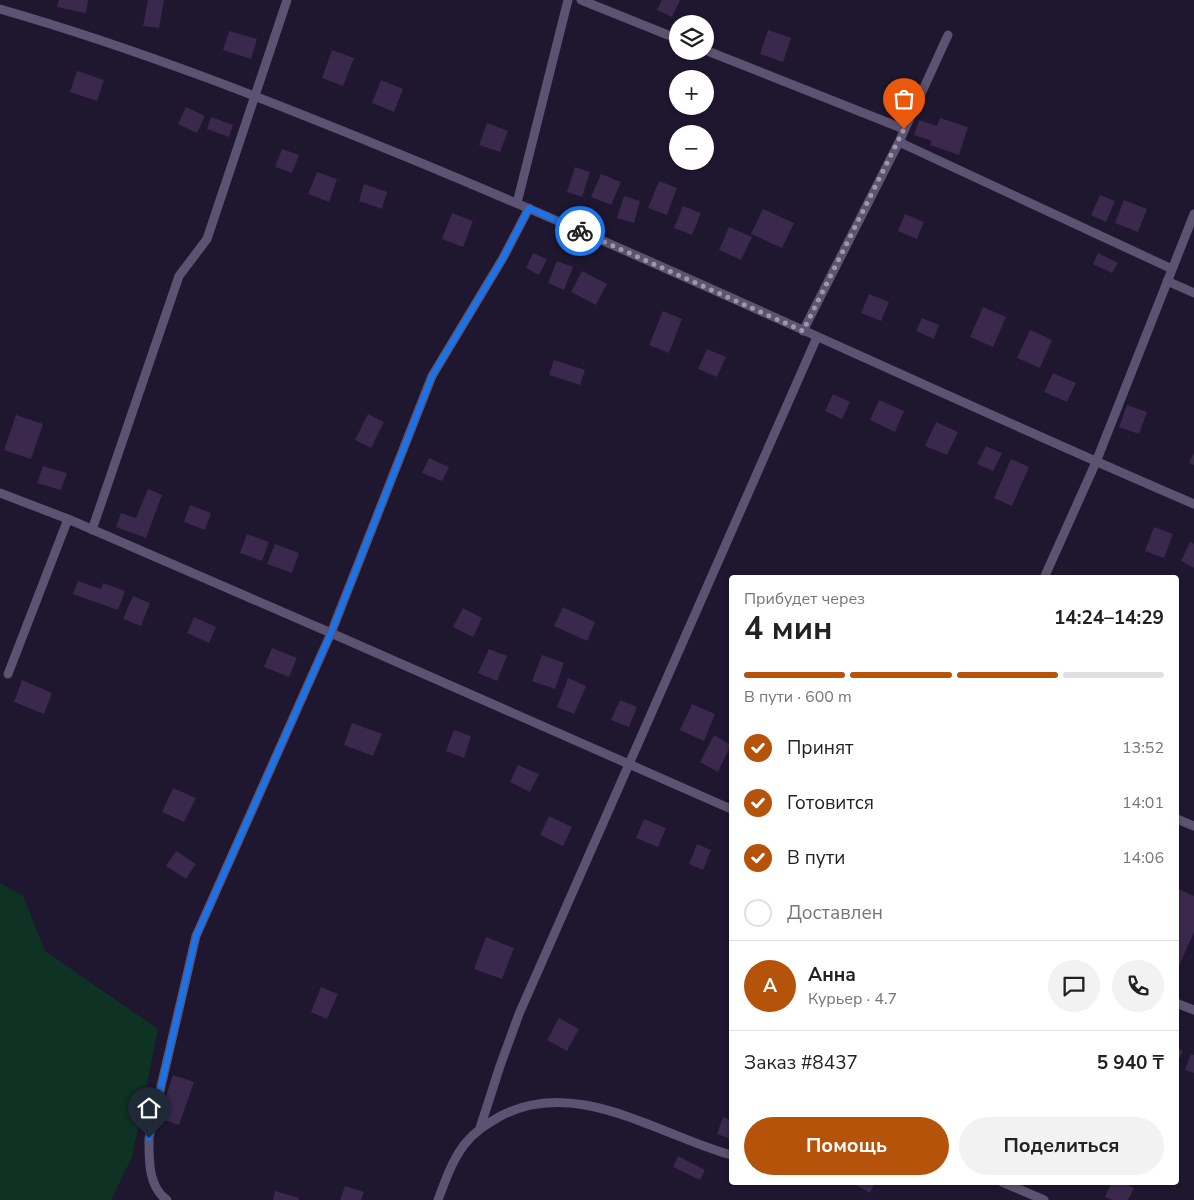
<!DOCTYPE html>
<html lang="ru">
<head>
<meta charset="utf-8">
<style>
	body { margin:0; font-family:"Nunito Sans",sans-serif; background:#f2f2f2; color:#222; height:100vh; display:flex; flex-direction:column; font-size:19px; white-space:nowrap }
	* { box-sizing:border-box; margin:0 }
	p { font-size:16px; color:#767676 }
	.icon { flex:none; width:28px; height:28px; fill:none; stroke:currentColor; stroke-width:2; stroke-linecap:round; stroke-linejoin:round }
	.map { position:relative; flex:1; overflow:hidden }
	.panel { position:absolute; left:729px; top:575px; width:450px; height:610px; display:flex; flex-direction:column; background:#fff; border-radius:5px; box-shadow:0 1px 4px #0004 }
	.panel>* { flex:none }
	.fabs { position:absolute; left:669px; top:15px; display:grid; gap:10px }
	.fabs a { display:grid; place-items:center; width:45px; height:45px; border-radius:50%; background:#fff; box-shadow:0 1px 4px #0004; font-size:25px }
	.pin { position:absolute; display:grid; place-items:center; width:42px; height:42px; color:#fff; margin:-51px -21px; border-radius:50% 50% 50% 0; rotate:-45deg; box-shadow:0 0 5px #0007 }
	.pin .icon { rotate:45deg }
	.courier { position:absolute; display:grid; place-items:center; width:50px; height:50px; margin:-25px; border:4px solid #1a73e8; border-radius:50%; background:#fff; color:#222; box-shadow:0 1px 6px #0007 }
	.headline em { font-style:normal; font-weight:700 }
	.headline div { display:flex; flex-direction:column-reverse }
	.headline { display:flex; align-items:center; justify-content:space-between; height:85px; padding:0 15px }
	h1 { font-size:32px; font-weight:700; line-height:38px }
	.bar { display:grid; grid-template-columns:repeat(4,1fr); gap:8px 5px; align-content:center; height:60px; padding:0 15px }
	.bar i { height:6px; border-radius:4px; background:#e0e0e0 }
	.bar .on { background:#b45309 }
	.bar p { grid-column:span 4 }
	.line { display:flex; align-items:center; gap:12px; padding:0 15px; border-top:1px solid #e0e0e0 }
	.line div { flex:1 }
	.round { display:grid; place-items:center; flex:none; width:52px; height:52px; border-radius:26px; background:#f2f2f2 }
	ol { padding:0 15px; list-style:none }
	li { display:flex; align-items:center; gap:15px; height:55px }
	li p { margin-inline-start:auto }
	li .icon { padding:5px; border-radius:50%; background:#b45309; color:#fff; stroke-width:4 }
	li:last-child { color:#767676 }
	li i { width:28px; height:28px; border:2px solid #e0e0e0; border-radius:50% }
	.button { display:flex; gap:10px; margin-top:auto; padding:10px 15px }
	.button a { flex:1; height:58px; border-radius:30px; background:#b45309; color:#fff; font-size:20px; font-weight:700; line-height:58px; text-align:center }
	.button a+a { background:#f2f2f2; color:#222 }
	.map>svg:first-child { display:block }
	.green { fill:#0e3223 }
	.building { fill:#3a284d }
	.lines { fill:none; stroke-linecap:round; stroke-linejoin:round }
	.street { stroke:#5c5271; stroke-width:9 }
	.done { stroke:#9d97ac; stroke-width:5; stroke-dasharray:0 9 }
	.route { stroke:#1a73e8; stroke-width:6 }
</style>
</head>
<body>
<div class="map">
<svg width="1194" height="1200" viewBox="0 0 1194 1200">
	<rect width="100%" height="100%" fill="#1f1630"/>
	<!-- green -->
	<path class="green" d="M0,883l23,13 22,55 113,78 -26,128 -21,43h-111z"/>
	<!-- building -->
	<path class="building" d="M59,0h29l-2,13 -29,-6z
		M148,0h16l-5,28 -16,-2z
		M662,0h18l-8,17 -15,-7z
		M768,30l23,8 -8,24 -23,-8z
		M229,31l28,8 -6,20 -28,-9z
		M332,50l22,8 -11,28 -21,-8z
		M77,71l27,9 -7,21 -27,-9z
		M381,80l22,9 -9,23 -22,-9z
		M186,107l19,9 -8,17 -19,-9z
		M211,117l22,8 -4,12 -22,-8z
		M940,118l28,9 -9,28 -29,-10 2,-4 -18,-6 5,-15 18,6z
		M487,123l21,8 -8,21 -21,-7z
		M282,149l17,6 -7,18 -17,-6z
		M575,167l15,5 -8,25 -15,-5z
		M317,172l20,7 -8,23 -21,-8z
		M601,174l20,8 -10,23 -20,-8z
		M659,181l18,7 -10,27 -19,-7z
		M364,184l23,8 -5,17 -23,-8z
		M1100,195l15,6 -9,21 -15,-7z
		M624,196l16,5 -6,22 -17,-5z
		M1124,200l23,9 -9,23 -23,-9z
		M683,206l18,7 -9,22 -18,-7z
		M763,209l31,14 -12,25 -31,-14z
		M452,213l21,8 -10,26 -21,-8z
		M905,214l19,8 -7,17 -19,-8z
		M729,227l23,10 -11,23 -22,-10z
		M533,253l14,6 -8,16 -13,-7z
		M1098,253l20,10 -6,10 -19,-9z
		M557,261l16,6 -9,23 -16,-7z
		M582,271l25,13 -11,21 -25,-13z
		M869,294l20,8 -8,19 -20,-8z
		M983,307l23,10 -13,30 -23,-10z
		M663,311l19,8 -13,34 -20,-8z
		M922,318l17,7 -5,14 -18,-8z
		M1030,330l22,10 -12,28 -23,-10z
		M707,349l19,8 -9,20 -19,-8z
		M554,360l31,10 -5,15 -31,-10z
		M1053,373l23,10 -9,19 -23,-10z
		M833,394l17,8 -8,17 -17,-8z
		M879,400l25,11 -9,21 -25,-12z
		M1127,405l20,7 -8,22 -20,-7z
		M368,414l16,8 -13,26 -16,-8z
		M16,415l27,9 -12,35 -27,-9z
		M936,422l22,10 -11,23 -22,-9z
		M986,446l16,7 -9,18 -16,-7z
		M1194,452v13l-5,-2z
		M429,458l20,9 -7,14 -20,-8z
		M1011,459l18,8 -17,39 -18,-8z
		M43,466l24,7 -6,17 -24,-7z
		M148,489l14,6 -16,43 -30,-11 5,-14 15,5z
		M190,505l21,8 -6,17 -21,-8z
		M1154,527l19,7 -9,24 -19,-7z
		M247,534l22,8 -7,19 -22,-8z
		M1190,542l4,2v24l-13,-7z
		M275,544l24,9 -7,20 -25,-9z
		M78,581l23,8 2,-6 22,8 -7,19 -45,-16z
		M133,596l17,7 -9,23 -18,-7z
		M563,607l32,15 -8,19 -33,-15z
		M463,608l19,10 -9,19 -20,-10z
		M194,617l22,10 -7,16 -22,-10z
		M272,648l25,10 -8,19 -25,-10z
		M489,649l18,7 -10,25 -19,-8z
		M542,655l22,8 -9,26 -23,-8z
		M568,678l18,8 -12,28 -17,-7z
		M22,680l30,13 -8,21 -30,-12z
		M620,700l17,7 -8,20 -18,-7z
		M692,704l23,10 -11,27 -24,-11z
		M352,723l30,11 -9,22 -29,-11z
		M454,730l17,6 -7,22 -18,-7z
		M714,735l17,10 -13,27 -18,-10z
		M518,765l21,9 -9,18 -20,-10z
		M173,788l23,10 -12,24 -22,-10z
		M549,816l23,11 -9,19 -23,-11z
		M644,819l22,9 -8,19 -22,-9z
		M697,844l14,6 -8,20 -14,-6z
		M176,851l20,13 -10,15 -20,-13z
		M1176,888l18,8v36l-16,36 -2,-1z
		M486,937l28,11 -12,31 -28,-10z
		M321,987l17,7 -11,25 -16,-7z
		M559,1018l20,11 -12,22 -20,-11z
		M1176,1048l7,3 -7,15z
		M1191,1054l3,1v18l-9,-3z
		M173,1075l21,7 -15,43 -20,-7z
		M723,1117l8,3v19l-14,-5z
		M678,1156l27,14 -5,10 -27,-13z
		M851,1182h24l-5,11z
		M1112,1182h11l11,6 -6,12h-16l-7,-3z
		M345,1186l19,6 -3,8h-21z
		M275,1191l24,7 -1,2h-25z"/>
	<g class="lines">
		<!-- street -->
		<path class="street" d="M581,0l97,39
			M0,9c140,40 275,94 409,149 264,109 522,233 785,346
			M705,50l199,79
			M899,142l273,127
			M517,203l51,-203
			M1167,281l27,12
			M803,331l96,-189 49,-107
			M0,493l68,26 263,114 400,176
			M92,530l87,-254 28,-37 80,-239
			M1044,578l52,-116 98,-248
			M8,674l60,-155
			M1177,819l17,7
			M1176,1003l18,7
			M480,1128l20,-62 19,-52 298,-677
			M1002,1182l42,18
			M167,1200c-19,-13 -18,-41 -18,-62l47,-202 135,-303 101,-257 71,-118 26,-50
			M438,1200c7,-19 14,-39 26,-55 10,-13 21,-20 35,-28 75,-42 160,18 232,38"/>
	</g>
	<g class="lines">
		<!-- done -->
		<path class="done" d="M580,231l223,100 101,-202"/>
		<!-- route -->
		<path class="route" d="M149,1138l47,-202 135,-303 101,-257 71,-118 26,-50 51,23"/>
	</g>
</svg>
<div class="fabs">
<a><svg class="icon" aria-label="layers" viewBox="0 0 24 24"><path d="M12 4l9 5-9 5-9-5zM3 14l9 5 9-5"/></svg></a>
<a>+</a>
<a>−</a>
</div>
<div class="pin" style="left:904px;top:129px;background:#ea580c"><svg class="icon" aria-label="bag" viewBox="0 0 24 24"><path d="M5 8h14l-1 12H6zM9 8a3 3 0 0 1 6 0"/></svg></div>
<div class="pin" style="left:149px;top:1138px;background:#1f2937"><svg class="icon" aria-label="home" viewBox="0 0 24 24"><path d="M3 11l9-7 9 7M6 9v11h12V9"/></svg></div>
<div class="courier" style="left:580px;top:231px"><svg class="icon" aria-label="bike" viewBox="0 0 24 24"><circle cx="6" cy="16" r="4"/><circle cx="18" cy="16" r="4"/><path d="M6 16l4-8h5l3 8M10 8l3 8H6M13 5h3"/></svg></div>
<section class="panel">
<div class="headline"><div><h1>4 мин</h1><p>Прибудет через</p></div><em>14:24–14:29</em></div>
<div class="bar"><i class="on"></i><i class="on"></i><i class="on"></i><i></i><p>В пути · 600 m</p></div>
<ol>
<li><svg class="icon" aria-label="check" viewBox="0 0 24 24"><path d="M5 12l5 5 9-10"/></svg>Принят<p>13:52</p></li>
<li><svg class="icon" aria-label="check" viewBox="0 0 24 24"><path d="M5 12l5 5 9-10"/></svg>Готовится<p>14:01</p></li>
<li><svg class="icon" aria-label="check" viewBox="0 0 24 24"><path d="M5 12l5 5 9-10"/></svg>В пути<p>14:06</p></li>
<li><i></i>Доставлен</li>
</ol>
<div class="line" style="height:90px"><b class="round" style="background:#b45309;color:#fff">А</b><div><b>Анна</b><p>Курьер · 4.7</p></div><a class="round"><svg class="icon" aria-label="chat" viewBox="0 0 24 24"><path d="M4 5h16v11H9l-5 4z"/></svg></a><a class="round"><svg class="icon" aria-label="phone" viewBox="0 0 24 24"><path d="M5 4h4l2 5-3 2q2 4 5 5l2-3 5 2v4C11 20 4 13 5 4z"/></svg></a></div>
<div class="line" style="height:65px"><div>Заказ #8437</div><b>5 940 ₸</b></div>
<div class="button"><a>Помощь</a><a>Поделиться</a></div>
</section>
</div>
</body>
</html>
